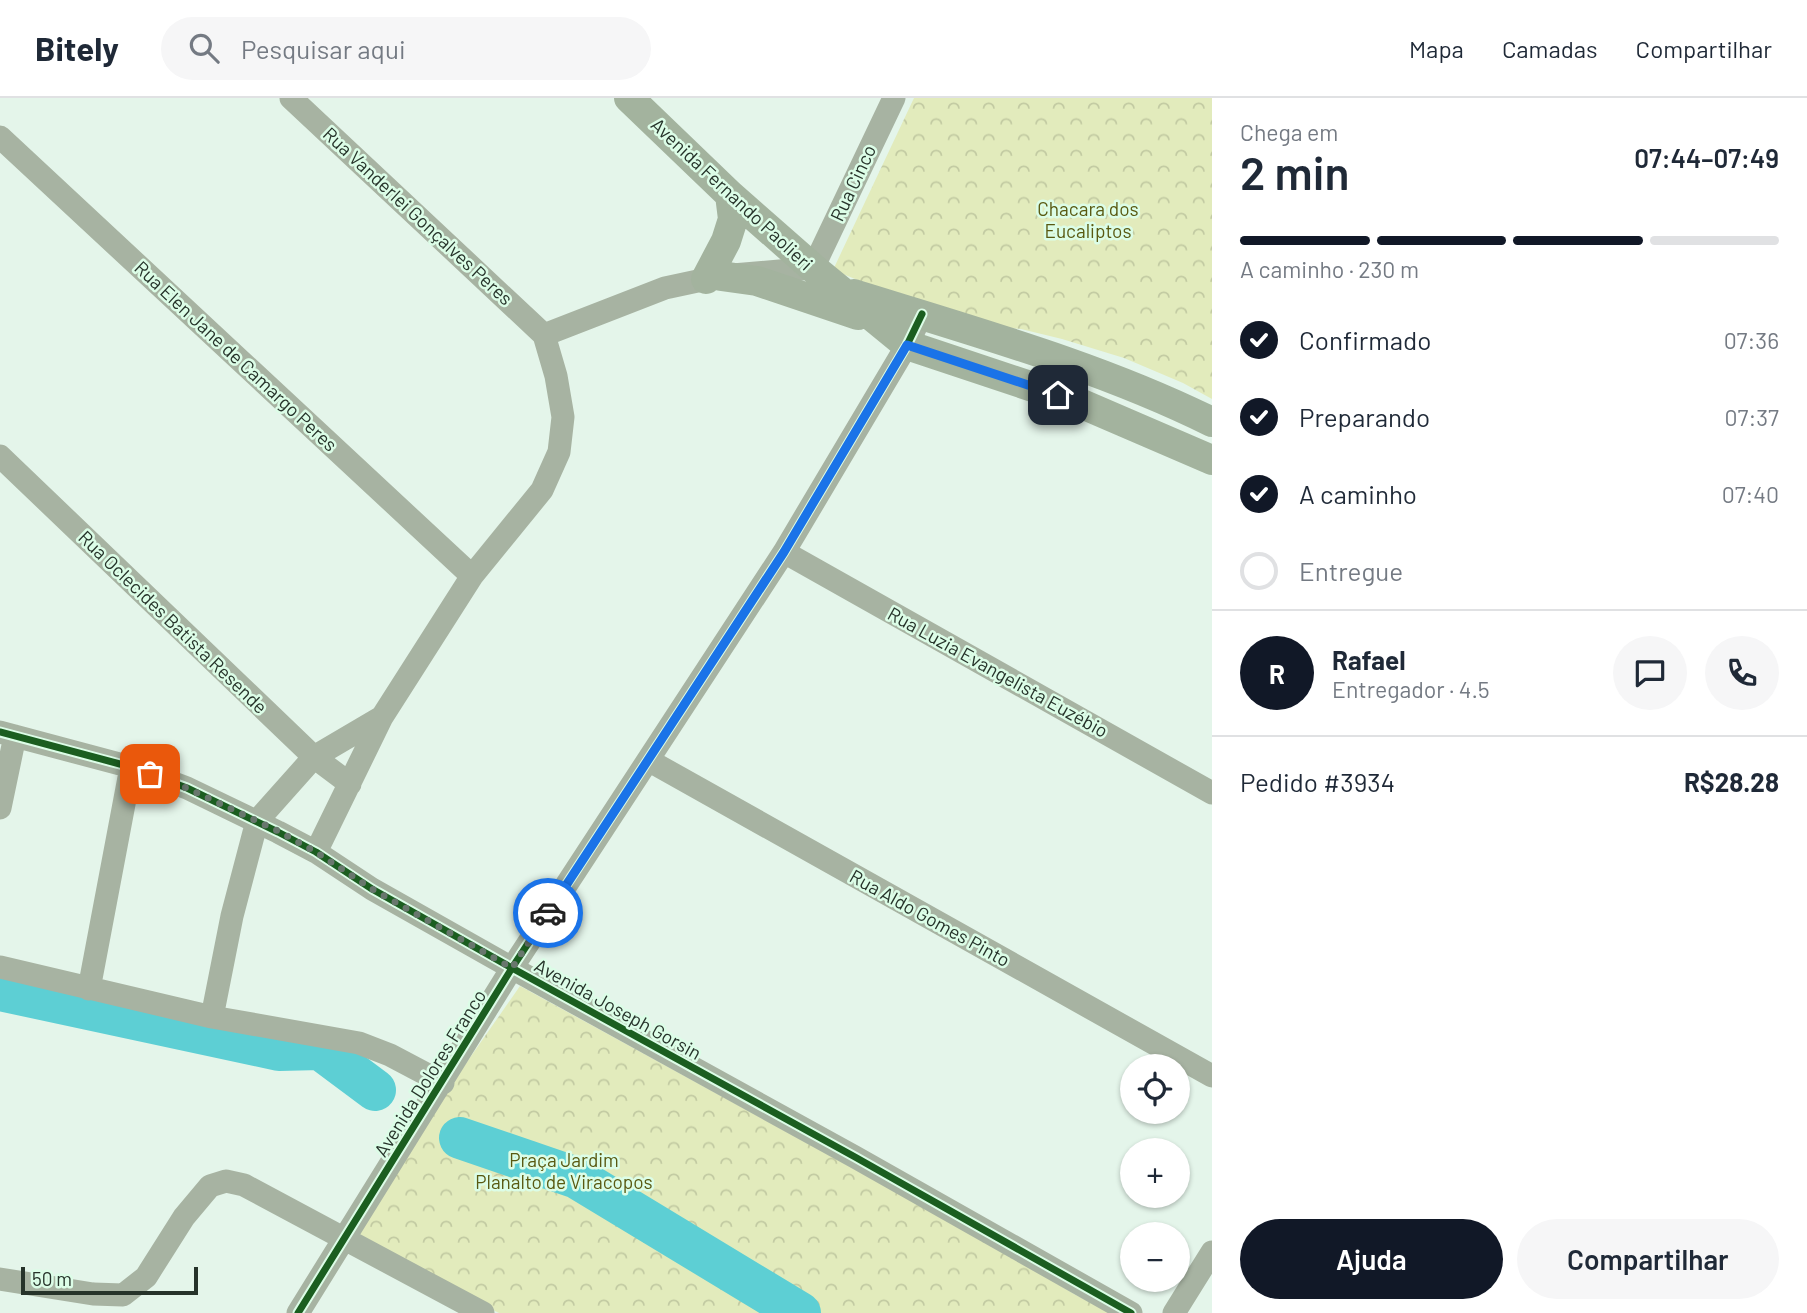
<!DOCTYPE html>
<html lang="pt">
<head>
<meta charset="utf-8">
<style>
	body { margin:0; font-family:Barlow,sans-serif; background:#f6f6f7; color:#1f2937; height:100vh; display:flex; flex-direction:column; font-size:26px; white-space:nowrap }
	* { box-sizing:border-box; margin:0 }
	p { font-size:23px; color:#747a83 }
	.icon { flex:none; width:38px; height:38px; fill:none; stroke:currentColor; stroke-width:2; stroke-linecap:round; stroke-linejoin:round }
	.map { position:relative; flex:1; overflow:hidden }
	.drawer { display:flex; flex-direction:column; background:#fff; width:595px }
	.drawer>* { flex:none }
	.controls { position:absolute; left:1120px; top:956px; display:grid; gap:14px }
	.controls a { display:grid; place-items:center; width:70px; height:70px; border-radius:50%; background:#fff; box-shadow:0 2px 5px #0004; font-size:35px }
	.scale { position:absolute; left:21px; bottom:18px; width:177px; box-sizing:border-box; padding-left:7px; border:4px solid #26332a; border-top:0; font-size:19px; line-height:24px; white-space:nowrap; color:#26332a; -webkit-text-stroke:5px #dcfde7; paint-order:stroke }
	.pin { position:absolute; display:grid; place-items:center; width:60px; height:60px; color:#fff; margin:-30px; border-radius:14px; box-shadow:0 4px 10px #0006 }
	.courier { position:absolute; display:grid; place-items:center; width:70px; height:70px; margin:-35px; border:5px solid #1a73e8; border-radius:50%; background:#fff; color:#222; box-shadow:0 2px 9px #0007 }
	.headline em { font-style:normal; font-weight:600 }
	.headline div { display:flex; flex-direction:column-reverse }
	.headline { display:flex; align-items:center; justify-content:space-between; height:119px; padding:0 28px }
	h1 { font-size:46px; font-weight:600; line-height:52px }
	.bar { display:grid; grid-template-columns:repeat(4,1fr); gap:10px 7px; align-content:center; height:84px; padding:0 28px }
	.bar i { height:9px; border-radius:5px; background:#e0e1e3 }
	.bar .active { background:#111827 }
	.bar p { grid-column:span 4 }
	.line { display:flex; align-items:center; gap:18px; padding:0 28px; border-top:2px solid #e0e1e3 }
	.line div { flex:1 }
	.round { display:grid; place-items:center; flex:none; width:74px; height:74px; border-radius:37px; background:#f6f6f7 }
	ol { padding:0 28px; list-style:none }
	li { display:flex; align-items:center; gap:21px; height:77px }
	li p { margin-inline-start:auto }
	li .icon { padding:7px; border-radius:50%; background:#111827; color:#fff; stroke-width:4 }
	li:last-child { color:#747a83 }
	li i { width:38px; height:38px; border:4px solid #e0e1e3; border-radius:50% }
	.action { display:flex; gap:14px; margin-top:auto; padding:14px 28px }
	.action a { flex:1; height:80px; border-radius:42px; background:#111827; color:#fff; font-size:28px; font-weight:600; line-height:80px; text-align:center }
	.action a+a { background:#f6f6f7; color:#1f2937 }
	header { display:flex; align-items:center; gap:42px; box-sizing:border-box; height:98px; padding:0 35px; background:#fff; border-bottom:2px solid #e0e1e3 }
	header strong { font-size:33px }
	nav { display:flex; gap:38px; margin-inline-start:auto; font-size:24px }
	.search { width:490px; height:63px; background:#f6f6f7; display:flex; align-items:center; gap:18px; box-sizing:border-box; padding:0 24px; border-radius:38px; color:#747a83; font-size:26px }
	main { display:flex; flex:1; min-height:0 }
	.map>svg:first-child { display:block }
	.forest { fill:url(#forest-crowns) }
	.lines { fill:none; stroke-linecap:round; stroke-linejoin:round }
	.river { stroke:#5dcfd4; stroke-width:42 }
	.minor { stroke:#a7b3a2; stroke-width:23 }
	.major { stroke:#a3b39e; stroke-width:30 }
	.cycleway-casing { stroke:#dcfde7; stroke-width:11 }
	.cycleway { stroke:#1b5e20; stroke-width:7 }
	.done { stroke:#68776d; stroke-width:7; stroke-dasharray:0 12.6 }
	.route { stroke:#1a73e8; stroke-width:9 }
	.labels { text-anchor:middle; stroke-width:5; stroke-linejoin:round; paint-order:stroke }
	.street-label { font-size:19px; fill:#26332a; stroke:#dcfde7 }
	.park-label { font-size:19px; fill:#595911; stroke:#dcfde7 }
</style>
</head>
<body>
<header>
<strong>Bitely</strong>
<div class="search"><svg class="icon" aria-label="search" viewBox="0 0 24 24"><circle cx="10" cy="10" r="6"/><path d="M15 15l6 6"/></svg>Pesquisar aqui</div>
<nav><a>Mapa</a><a>Camadas</a><a>Compartilhar</a></nav>
</header>
<main>
<div class="map">
<svg width="1212" height="1215" viewBox="0 0 1212 1215">
	<defs>
		<pattern id="forest-crowns" width="20" height="18" patternUnits="userSpaceOnUse" patternTransform="scale(1.75)"><rect width="20" height="18" fill="#e2ebbc"/><path d="M2 6a3 3 0 1 1 6 0M12 15a3 3 0 1 1 6 0" fill="none" stroke="#c2caa2"/></pattern>
	</defs>
	<rect width="100%" height="100%" fill="#e4f5ea"/>
	<!-- forest -->
	<path class="forest" d="M914,0h298v301l-29,-16 -59,-25 -62,-19 -41,-10 -53,-4 -135,-55z
		M520,888l477,261 77,47 37,19h-612l-104,-52 -40,-24 91,-145z"/>
	<g class="lines">
		<!-- river -->
		<path class="river" d="M0,892l279,60 41,-1 55,41
			M460,1040l117,40 223,135"/>
		<!-- minor -->
		<path class="minor" d="M291,0l253,237
			M0,39l472,439
			M544,237l121,-47 56,-12 92,-8 81,-170
			M0,358l314,301 36,27
			M784,454l428,241
			M0,634l131,35 56,21 91,44 38,20 56,37 140,79 343,189 276,156
			M648,662l564,316
			M0,710l15,-72
			M316,754l66,-135 90,-141 70,-86 17,-38 4,-35 -7,-41 -12,-41
			M0,869l212,50 147,26 31,12 53,28
			M89,891l42,-222
			M212,919l20,-101 25,-95 57,-64 68,-40
			M0,1181l93,15 30,1 23,-18 38,-60 26,-31 16,-5 18,4 239,128
			M298,1215l214,-345 272,-416 123,-207 15,-31
			M1174,1215l38,-61"/>
		<!-- major -->
		<path class="major" d="M629,0l101,97 83,73 94,77 168,56 137,59
			M721,178l36,5 101,34
			M706,181l20,-38 7,-22 -3,-24
			M854,196c121,38 245,72 358,128"/>
		<!-- cycleway casing -->
		<g class="cycleway-casing">
			<path id="cycleway" d="M0,634l131,35 56,21 91,44 38,20 56,37 140,79 343,189 276,156
				M298,1215l214,-345 272,-416 123,-207 15,-31"/>
		</g>
		<!-- cycleway -->
		<use href="#cycleway" class="cycleway"/>
	</g>
	<g class="lines">
		<!-- done -->
		<path class="done" d="M150,676l37,14 91,43 38,21 56,37 140,79 36,-55"/>
		<!-- route -->
		<path class="route" d="M548,815l236,-361 123,-207 151,50"/>
	</g>
	<g class="labels">
		<!-- street labels -->
		<g class="street-label">
			<text transform="translate(853 85) rotate(-65)" y="7">Rua Cinco</text>
			<text transform="translate(732 96) rotate(43)" y="7">Avenida Fernando Paolieri</text>
			<text transform="translate(418 118) rotate(43)" y="7">Rua Vanderlei Gonçalves Peres</text>
			<text transform="translate(236 258) rotate(43)" y="7">Rua Elen Jane de Camargo Peres</text>
			<text transform="translate(173 524) rotate(44)" y="7">Rua Oclecides Batista Resende</text>
			<text transform="translate(998 574) rotate(29)" y="7">Rua Luzia Evangelista Euzébio</text>
			<text transform="translate(930 820) rotate(29)" y="7">Rua Aldo Gomes Pinto</text>
			<text transform="translate(618 911) rotate(29)" y="7">Avenida Joseph Gorsin</text>
			<text transform="translate(430 975) rotate(-58)" y="7">Avenida Dolores Franco</text>
		</g>
		<!-- park labels -->
		<g class="park-label">
			<text x="1088" y="118">Chacara dos<tspan x="1088" dy="22">Eucaliptos</tspan></text>
			<text x="564" y="1069">Praça Jardim<tspan x="564" dy="22">Planalto de Viracopos</tspan></text>
		</g>
	</g>
</svg>
<div class="controls">
<a><svg class="icon" aria-label="locate" viewBox="0 0 24 24"><circle cx="12" cy="12" r="6"/><path d="M12 2v4M12 18v4M2 12h4M18 12h4"/></svg></a>
<a>+</a>
<a>−</a>
</div>
<div class="scale">50 m</div>
<div class="pin" style="left:150px;top:676px;background:#ea580c"><svg class="icon" aria-label="bag" viewBox="0 0 24 24"><path d="M5 8h14l-1 12H6zM9 8a3 3 0 0 1 6 0"/></svg></div>
<div class="pin" style="left:1058px;top:297px;background:#1f2937"><svg class="icon" aria-label="home" viewBox="0 0 24 24"><path d="M3 11l9-7 9 7M6 9v11h12V9"/></svg></div>
<div class="courier" style="left:548px;top:815px"><svg class="icon" aria-label="car" viewBox="0 0 24 24"><path d="M5 17H2v-5l4-1 3-4h7l3 4 3 1v5h-3M9 17h6M6 11h13"/><circle cx="7" cy="17" r="2"/><circle cx="17" cy="17" r="2"/></svg></div>
</div>
<section class="drawer">
<div class="headline"><div><h1>2 min</h1><p>Chega em</p></div><em>07:44–07:49</em></div>
<div class="bar"><i class="active"></i><i class="active"></i><i class="active"></i><i></i><p>A caminho · 230 m</p></div>
<ol>
<li><svg class="icon" aria-label="check" viewBox="0 0 24 24"><path d="M5 12l5 5 9-10"/></svg>Confirmado<p>07:36</p></li>
<li><svg class="icon" aria-label="check" viewBox="0 0 24 24"><path d="M5 12l5 5 9-10"/></svg>Preparando<p>07:37</p></li>
<li><svg class="icon" aria-label="check" viewBox="0 0 24 24"><path d="M5 12l5 5 9-10"/></svg>A caminho<p>07:40</p></li>
<li><i></i>Entregue</li>
</ol>
<div class="line" style="height:126px"><b class="round" style="background:#111827;color:#fff">R</b><div><b>Rafael</b><p>Entregador · 4.5</p></div><a class="round"><svg class="icon" aria-label="chat" viewBox="0 0 24 24"><path d="M4 5h16v11H9l-5 4z"/></svg></a><a class="round"><svg class="icon" aria-label="phone" viewBox="0 0 24 24"><path d="M5 4h4l2 5-3 2q2 4 5 5l2-3 5 2v4C11 20 4 13 5 4z"/></svg></a></div>
<div class="line" style="height:91px"><div>Pedido #3934</div><b>R$28.28</b></div>
<div class="action"><a>Ajuda</a><a>Compartilhar</a></div>
</section>
</main>
</body>
</html>
